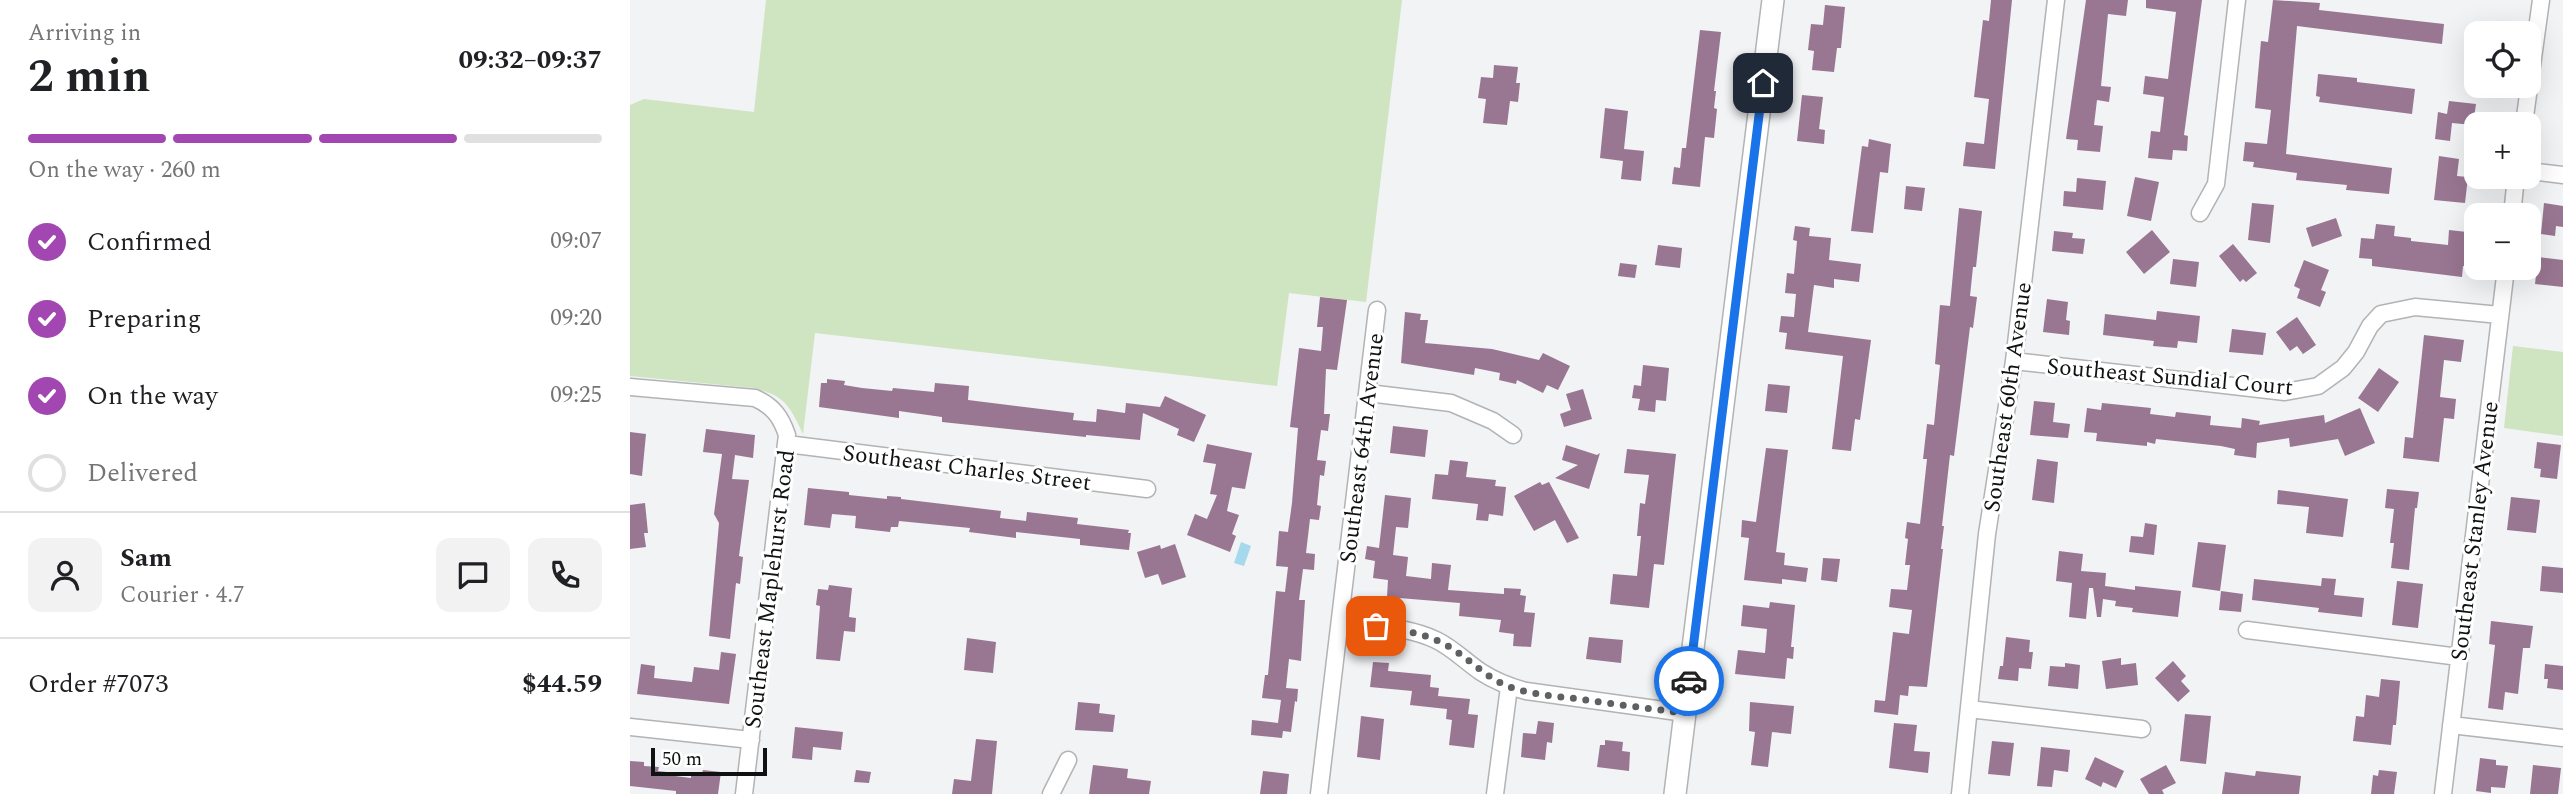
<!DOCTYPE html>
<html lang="en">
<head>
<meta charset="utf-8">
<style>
	body { margin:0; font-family:Spectral,serif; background:#f2f2f2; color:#202124; height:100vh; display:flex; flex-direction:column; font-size:26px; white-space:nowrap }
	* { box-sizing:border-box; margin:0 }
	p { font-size:23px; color:#757577 }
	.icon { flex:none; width:38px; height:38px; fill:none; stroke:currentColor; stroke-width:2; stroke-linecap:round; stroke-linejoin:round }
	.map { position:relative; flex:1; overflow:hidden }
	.drawer { display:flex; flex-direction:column; background:#fff; width:630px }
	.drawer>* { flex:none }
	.fabs { position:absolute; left:1834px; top:21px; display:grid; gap:14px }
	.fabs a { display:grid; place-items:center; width:77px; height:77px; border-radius:14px; background:#fff; box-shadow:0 7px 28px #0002; font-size:35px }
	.scale { position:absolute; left:21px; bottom:18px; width:116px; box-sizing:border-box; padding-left:7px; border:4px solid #101111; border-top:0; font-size:19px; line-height:24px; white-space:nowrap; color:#101111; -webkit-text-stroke:5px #fff; paint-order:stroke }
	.pin { position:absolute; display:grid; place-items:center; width:60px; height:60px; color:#fff; margin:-30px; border-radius:14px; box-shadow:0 4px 10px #0006 }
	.courier { position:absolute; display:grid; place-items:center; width:70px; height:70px; margin:-35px; border:5px solid #1a73e8; border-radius:50%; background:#fff; color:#222; box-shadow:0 2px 9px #0007 }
	.headline em { font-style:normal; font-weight:700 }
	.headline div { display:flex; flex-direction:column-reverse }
	.headline { display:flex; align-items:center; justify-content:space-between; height:119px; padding:0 28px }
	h1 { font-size:46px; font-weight:700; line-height:52px }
	.bar { display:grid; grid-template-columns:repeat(4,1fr); gap:10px 7px; align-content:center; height:84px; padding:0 28px }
	.bar i { height:9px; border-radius:5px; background:#e0e0e0 }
	.bar .on { background:#a247b1 }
	.bar p { grid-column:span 4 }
	.line { display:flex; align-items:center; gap:18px; padding:0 28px; border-top:2px solid #e0e0e0 }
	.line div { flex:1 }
	.round { display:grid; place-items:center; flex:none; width:74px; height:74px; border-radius:14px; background:#f2f2f2 }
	ol { padding:0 28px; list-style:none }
	li { display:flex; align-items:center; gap:21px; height:77px }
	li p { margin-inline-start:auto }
	li .icon { padding:7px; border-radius:50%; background:#a247b1; color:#fff; stroke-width:4 }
	li:last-child { color:#757577 }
	li i { width:38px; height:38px; border:4px solid #e0e0e0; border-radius:50% }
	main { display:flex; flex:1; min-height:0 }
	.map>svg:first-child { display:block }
	.green { fill:#cfe4c0 }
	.water { fill:#a5d9eb }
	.building { fill:#997692 }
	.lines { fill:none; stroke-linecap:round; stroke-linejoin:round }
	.minor-casing { stroke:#b1b3b5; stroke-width:19 }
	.secondary-casing { stroke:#b1b3b5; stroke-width:24 }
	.minor { stroke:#fff; stroke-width:16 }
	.secondary { stroke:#fff; stroke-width:21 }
	.done { stroke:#5f6061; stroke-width:7; stroke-dasharray:0 12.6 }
	.route { stroke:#1a73e8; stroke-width:9 }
	.labels { text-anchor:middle; stroke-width:6; stroke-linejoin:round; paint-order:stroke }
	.street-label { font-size:23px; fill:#101111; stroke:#fff }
</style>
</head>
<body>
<main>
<section class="drawer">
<div class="headline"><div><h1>2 min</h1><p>Arriving in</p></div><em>09:32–09:37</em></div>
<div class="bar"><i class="on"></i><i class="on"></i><i class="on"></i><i></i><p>On the way · 260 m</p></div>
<ol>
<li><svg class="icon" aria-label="check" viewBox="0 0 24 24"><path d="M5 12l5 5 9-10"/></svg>Confirmed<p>09:07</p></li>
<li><svg class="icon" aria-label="check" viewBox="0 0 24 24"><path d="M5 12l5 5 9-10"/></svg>Preparing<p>09:20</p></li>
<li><svg class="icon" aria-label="check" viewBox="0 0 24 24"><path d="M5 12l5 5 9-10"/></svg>On the way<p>09:25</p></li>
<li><i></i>Delivered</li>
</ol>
<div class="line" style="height:126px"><a class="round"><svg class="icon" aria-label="person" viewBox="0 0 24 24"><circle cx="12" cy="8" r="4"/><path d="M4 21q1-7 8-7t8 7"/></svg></a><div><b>Sam</b><p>Courier · 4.7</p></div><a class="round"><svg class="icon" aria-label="chat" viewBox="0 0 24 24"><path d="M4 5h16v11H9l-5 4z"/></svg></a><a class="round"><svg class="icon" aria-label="phone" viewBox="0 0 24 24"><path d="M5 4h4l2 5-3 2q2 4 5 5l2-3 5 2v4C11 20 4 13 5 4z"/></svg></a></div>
<div class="line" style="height:91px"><div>Order #7073</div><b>$44.59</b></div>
</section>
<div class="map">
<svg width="1933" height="794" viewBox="0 0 1933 794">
	<rect width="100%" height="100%" fill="#f1f3f5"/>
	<!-- green -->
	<path class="green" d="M136,0h636l-36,302 -77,-9 -12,93 -462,-53 -12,101c-13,-28 -19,-39 -50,-46l-123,-12v-271l14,-6 110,13z
		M1883,346l50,6v84l-59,-8z"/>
	<!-- water -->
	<path class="water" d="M611,542l10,4 -7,20 -10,-3z"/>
	<!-- building -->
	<path class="building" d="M1361,0h21l-17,169 -32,-3 3,-24 18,2 5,-45 -15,-2 9,-77 6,1z
		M1456,0h42l-2,16 -18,-2 -7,72 10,1 -2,15 -12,-2 -3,25 9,1 -3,26 -23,-2 1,-10 -12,-1z
		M1516,0h56l-18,135 4,1 -1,15 -14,-1 -1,10 -24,-2 3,-27 9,1 4,-35 -21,-3 2,-18 23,3 8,-67 -30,-4z
		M1643,0l47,3 -1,7 125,14 -2,20 -145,-18 -11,128 106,14 -3,26 -43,-4 1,-5 -51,-5 1,-7 -44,-6 1,-5 -11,-1 2,-19 22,2 4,-34 -16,-2 6,-67 7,1z
		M1195,5l20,2 -4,41h-4l-3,24 -22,-2 2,-19 -6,-1 3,-26 12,1z
		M1070,30l21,2 -7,59h2l-2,17 3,1 -3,29 -9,-1 -5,50 -28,-3 2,-17 6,1 2,-20h4z
		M1835,35l11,1v13l-12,-2z
		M864,65l24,2 -2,16h4l-2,19 -8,-1 -3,24 -24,-2 3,-24 -8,-1 3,-21 12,1z
		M1688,74l39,4v4l58,7 -3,25 -93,-12 1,-5 -4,-1z
		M1172,95l21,2 -4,32 6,1 -1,14 -27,-3z
		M1819,101l27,3 -3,21 -21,-2 -2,18 -15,-2 3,-27 9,2z
		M975,108l23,3 -4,38 20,2 -3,30 -20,-2 2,-18 -23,-3z
		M1239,139l22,5 -3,29 -8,-1 -7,61 -22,-2 11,-85 6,1z
		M1809,156l20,3 -2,17 11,1 -3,26 -31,-3z
		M1505,177l24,5 -8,39 -24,-5z
		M1447,178l29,3 -3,29 -40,-4 1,-15 12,1z
		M1276,186l19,2 -3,23 -18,-2z
		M1622,203l22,2 -4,38 -22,-3z
		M1914,203l19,3v21l-7,-1 -1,10 -14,-2z
		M1329,208l23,3 -6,56h-3l-3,29 7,1 -4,31 -3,-1 -16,129 -4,-1 -8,71h2l-3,23h2l-16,138 -18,-1 -1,10 -8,-1 -2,20 -24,-3 1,-12 10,1 8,-69 16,2 3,-24 -23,-3 2,-18 16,1 3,-25h-5l3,-26 -3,-1 2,-16 13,2 7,-65h-4l4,-35 7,1 6,-60 -5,-1 5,-59 10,1z
		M1706,218l6,18 -30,11 -6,-19z
		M1746,224l19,2 -1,10 17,2v3l37,4 1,-15 27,3 -3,22 -4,-1 -1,13 -5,-1 -1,11 -90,-11v-7l-13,-1 2,-20 13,1z
		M1165,226l15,2 -1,8 22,2 -2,22 32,4 -2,18 -25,-3v9l-20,-3 -6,47 63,8 -11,80 -5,-1 -4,32 -19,-2 11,-93 -58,-7 2,-16 -8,-1 2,-16 13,1 2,-23 -11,-1 2,-20 7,1 3,-33 -4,-1z
		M1522,230l18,22 -26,22 -18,-22z
		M1424,231l19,2 -1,5 13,1 -2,15 -31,-3z
		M1603,244l24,29 -11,9 -3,-3 -3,3 -21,-26z
		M1028,245l24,3 -2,20 -25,-3z
		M1908,257l25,3v27l-28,-3z
		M1543,259l26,3 -3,25 -26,-3z
		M1674,260l25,10 -8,20 5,2 -6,15 -23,-9 3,-9 -6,-3z
		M990,263l17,2 -2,13 -17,-2z
		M690,297l27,3 -10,70 -11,-1 -2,45h6l-2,17 -7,-1 -4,30 9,1 -2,15 -4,-1 -3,30 4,1 -2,14 -9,-1 -4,34 9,1 -1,16 -11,-1 -4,31h6l-4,61 -12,-2 -3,29 12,1 -1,13 -2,-1 -4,31 -8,-1 -1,7 -31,-3 1,-15 26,3 3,-23 -19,-2 3,-23h3l8,-84 9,1 3,-25 -12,-1 3,-35 9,1 4,-29 6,-75 -8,-1 9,-79 22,3 2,-24h-6z
		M1417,299l21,3 -2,18 4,1 -1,14 -26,-3z
		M1527,311l43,5 -3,27 -19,-2 -1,7 -24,-2 1,-5 -51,-6 2,-21 51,6z
		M775,312l16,2 -1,6h8l-3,23 67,6 47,11 4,-7 27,13 -12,24 -11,-5 -4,8 -26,-13 -1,4 -17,-4 1,-7 -25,-5 -1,7 -73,-12z
		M1667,317l19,28 -13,9 -6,-8 -7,5 -14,-19z
		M1602,329l34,4 -3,22 -34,-3z
		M1794,335l40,5 -3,22 -17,-2 -4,37 16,2 -2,20 -10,-1 -5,44 -36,-4 2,-21 8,1z
		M1013,365l26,3 -3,33 -10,-1 -1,12 -17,-2 2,-11 -8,-1 2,-13 7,1z
		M1749,368l20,14 -21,30 -20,-14z
		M197,379l18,2 -1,4 18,3 30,3 1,-3 41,4 1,-9 34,3 -1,14 106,13 -1,7 23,2 1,-13 28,4 1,-10 34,4 5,-11 41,19 -12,27 -17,-7 2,-6 -36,-16 -3,27 -54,-5v2l-144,-15v-5l-43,-6v7l-80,-11 2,-24h6z
		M1138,384l22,2 -3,27 -22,-2z
		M953,389l9,30 -28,8 -4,-13 11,-4 -5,-16z
		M1404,401l21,2 -2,19 17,2 -2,14 -38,-3z
		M1472,403l49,5 -1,6 25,3 1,-5 35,4 -1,9 31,3 1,-10 18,3 -1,4 65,-10 1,8 35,-15 15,35 -30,13 -7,-17 -48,8 -1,-9 -32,5 -1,15 -22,-3 1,-6 -14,-3 -65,-7 -1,5 -8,-2v4l-51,-5 1,-8 -13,-1 3,-24 14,2z
		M763,426l35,4 -3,27 -35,-4z
		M76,429l49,6 -2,23 -18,-3 -3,24 17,1 -10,76 4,1 -3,27 -4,-1 -6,56 -21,-3 10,-113 -5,-9 8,-60 -19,-2z
		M0,432l16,2 -4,42 -12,-2z
		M1907,442l24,3 -4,34 -17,-2 1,-8 -7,-1z
		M577,444l45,9 -7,36 -13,-2 -5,24 12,4 -7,19 4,2 -6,16 -43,-17 8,-21 12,5 10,-24 -7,-1 6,-30 -13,-2z
		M936,445l31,10 3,-2 -11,36 -34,-11 23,-13 -16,-5z
		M1136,448l22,2 -12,102 9,1 -1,12 24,3 -2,14 -24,-3v5l-38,-4 5,-42 -8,-1 1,-17 14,2z
		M997,449l49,5 -12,111 -10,-1 -5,44 -39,-4 3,-30 24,2 4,-40h-4l3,-33 5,1 4,-29 -25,-2z
		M1407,459l21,3 -4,41 -22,-3z
		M820,460l18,2 -2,15 30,3 -1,6 11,1 -3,29 -14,-2 -1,7 -12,-1 2,-16 -46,-5 3,-25 13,1z
		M910,482l2,3 7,-3 30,56 -12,5 -12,-23 -21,11 -20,-35z
		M178,488l41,4v3l38,4v-3l14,1v2l100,12 -1,7 26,3 1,-9 51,6 -1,6 52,6 -1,3h3l-2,17 -49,-5v-6l-64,-7v6l-47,-6 1,-4 -71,-7 -1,6h-7l-1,5 -35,-4 1,-12 -24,-2 -2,14 -26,-3z
		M1757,489l32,3 -2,16h-2l-6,62 -18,-2 3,-25h-4l4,-34 -9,-1z
		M1648,490l70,9 -5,38 -37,-4 3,-26 -32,-3z
		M755,495l26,3 -3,30 -12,-1 -3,28 15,2 -2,19 25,3 1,-16 19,2 -3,25 56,4v-6l17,1 -1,6 6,1 -2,16 11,1 -4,34 -18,-1 1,-12 -15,-2 2,-12 -42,-4 1,-13 -73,-6 1,-17 -15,-2 2,-17 -10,-2 2,-13 12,2z
		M1881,497l29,3 -4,33 -29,-3z
		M15,503l3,30h-4l2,14 -16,2v-44z
		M1515,523l12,2 -3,30 -25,-3 2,-16 12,1z
		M1568,542l28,3 -6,46 -28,-4z
		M545,544l11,33 -24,8 -4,-11 -13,4 -8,-26 23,-7 1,4z
		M1429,551l24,3 -2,17 25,2 -1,13 30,4v-4l46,5 -3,26 -46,-5 1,-4 -18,-2 1,-5 -13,-2 -2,18h-4l-4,-29h-4l-3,31 -17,-2 3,-34 -16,-2z
		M1193,558l17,1 -3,23 -16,-2z
		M1912,566l21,2v25l-23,-2z
		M1692,578l14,1 -2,16 30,3 -2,19 -44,-5 1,-4 -67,-8 2,-21 67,7z
		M1767,581l26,3 -5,44 -26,-3z
		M199,585l23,3 -3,29 7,1 -1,14 -11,-1 -4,30 -24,-2 4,-53 -4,-1 2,-16 10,1z
		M1591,591l22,3 -2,18 -22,-2z
		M1140,602l25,3 -4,42h3l-1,12 -6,-1 -2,21 -50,-5 3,-24 27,3 2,-24 -26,-3 2,-21 26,3z
		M1861,621l42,5 -3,22h-7l-5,46 -13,-2 -2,18 -15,-2 7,-63 -6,-1z
		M959,637l34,3 -2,23 -35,-4z
		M1376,637l24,3 -1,12h4l-2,17 -12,-1 -1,13 -20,-2 2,-13h3z
		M337,638l29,4 -3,31 -29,-3z
		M91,652l15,2 -7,50 -92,-10 4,-30 14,2 -1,12 38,4 2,-15 25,3z
		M1491,658v7l15,-2 2,22 -32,4 -4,-28z
		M1543,661l13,15 -5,5 9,10 -12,11 -23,-24z
		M743,662l16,1 -1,8 43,4 -1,12 9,1 -1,8 32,3 -2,15 10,1 -4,33 -25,-3 3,-25 -6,-1 1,-10 -37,-4 2,-14 -42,-4z
		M1435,663l15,2 -2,24 -30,-3 2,-20 15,1z
		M1915,664l18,2v24l-16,-2 1,-9h-4z
		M1751,679l19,2 -4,44h-3l-2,20 -38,-4 3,-25 8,1 2,-22 13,2z
		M448,702l22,2 -1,9 16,2 -2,17 -38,-2z
		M1120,702l44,4 -3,28 -19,-2 -4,35 -17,-2 4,-33 -6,-1z
		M1555,714l26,2 -5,48 -26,-3z
		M731,716l23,3 -4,41 -23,-3z
		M908,721l16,2 -2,20 -5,-1 -2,18 -24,-3 2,-24 13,1z
		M1264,723l23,2 -3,26 16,1 -2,21 -39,-5z
		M165,727l48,5 -2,18 -28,-3 -1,13 -20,-2z
		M346,739l21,2 -5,53h-40l2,-15 17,2z
		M975,740l18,2 -1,9 8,1 -1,19 -32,-4 3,-22h5z
		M1362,741l22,2 -4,33 -22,-2z
		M1411,747l29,3 -2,22 -14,-2 -2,17 -15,-1z
		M1465,757l29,14 -8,17 -13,-6 -2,5 -16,-8z
		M1850,758l16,2v5l12,1 -3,22 -14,-1v6l-15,-2z
		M0,761l14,1v4l15,1 -1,4 9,1v3l24,3v-5l11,1 1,-4 18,2 -3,22h-42v-3l-46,-5z
		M463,765l35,4 -1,9 24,3 -2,13h-60z
		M1536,765l10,18 -14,7 2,4h-15l-9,-15z
		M1903,765l28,3 -3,26h-28z
		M226,770l15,2 -2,11 -15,-1z
		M1749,770l18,2 -3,22h-23l2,-19 5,1z
		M633,771l26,3 -2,20h-27z
		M1626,771l45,5 -2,18h-77l3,-22 30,4z"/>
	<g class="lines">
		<!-- minor casing -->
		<g class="minor-casing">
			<path id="minor" d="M1894,124l17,-124
				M1899,171l34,4
				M1570,213l16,-29 21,-184
				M1882,215l4,-38
				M1384,361l271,31 33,-6 25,-18 13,-16 14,-26 11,-12 34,-7 85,8
				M0,387l125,11c18,8 26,19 32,37l-43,359
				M738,393l83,10 42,18 20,14
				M157,444l360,45
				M710,621c31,5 67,5 96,19 17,8 30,22 45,32 14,9 29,15 45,19l159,22
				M1617,630l212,27
				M1339,709l173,20
				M1821,725l112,13
				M0,727l121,13
				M421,794l17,-34
				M689,794l58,-484
				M865,794l14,-107
				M1330,794l27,-260 27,-173 42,-361
				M1813,794l63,-526"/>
		</g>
		<!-- secondary casing -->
		<g class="secondary-casing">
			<path id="secondary" d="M1045,794l98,-794"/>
		</g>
		<!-- minor -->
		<use href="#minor" class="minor"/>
		<!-- secondary -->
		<use href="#secondary" class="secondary"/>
	</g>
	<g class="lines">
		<!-- done -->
		<path class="done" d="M746,626c25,4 50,7 72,20 22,13 38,32 62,41 22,8 46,9 69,12 35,5 71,10 106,14l4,-32"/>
		<!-- route -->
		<path class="route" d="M1059,681l74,-598"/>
	</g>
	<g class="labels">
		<!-- street labels -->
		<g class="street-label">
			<text transform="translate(1540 376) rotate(5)" y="8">Southeast Sundial Court</text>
			<text transform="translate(1377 397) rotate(-82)" y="8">Southeast 60th Avenue</text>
			<text transform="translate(731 448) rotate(-83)" y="8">Southeast 64th Avenue</text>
			<text transform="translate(337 467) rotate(7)" y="8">Southeast Charles Street</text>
			<text transform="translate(1844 531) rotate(-83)" y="8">Southeast Stanley Avenue</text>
			<text transform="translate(139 589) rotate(-83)" y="8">Southeast Maplehurst Road</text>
		</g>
	</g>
</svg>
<div class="fabs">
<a><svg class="icon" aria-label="locate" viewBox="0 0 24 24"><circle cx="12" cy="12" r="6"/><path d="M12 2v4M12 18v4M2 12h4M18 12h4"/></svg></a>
<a>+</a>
<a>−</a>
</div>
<div class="scale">50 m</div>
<div class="pin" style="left:746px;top:626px;background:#ea580c"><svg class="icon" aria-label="bag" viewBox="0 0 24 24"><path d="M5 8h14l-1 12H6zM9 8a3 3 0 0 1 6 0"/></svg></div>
<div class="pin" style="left:1133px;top:83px;background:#1f2937"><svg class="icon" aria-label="home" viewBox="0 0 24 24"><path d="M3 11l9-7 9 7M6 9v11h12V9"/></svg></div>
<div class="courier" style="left:1059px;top:681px"><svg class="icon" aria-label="car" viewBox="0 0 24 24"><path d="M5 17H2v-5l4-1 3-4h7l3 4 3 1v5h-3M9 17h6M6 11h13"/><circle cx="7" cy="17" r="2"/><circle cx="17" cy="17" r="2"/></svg></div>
</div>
</main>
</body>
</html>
